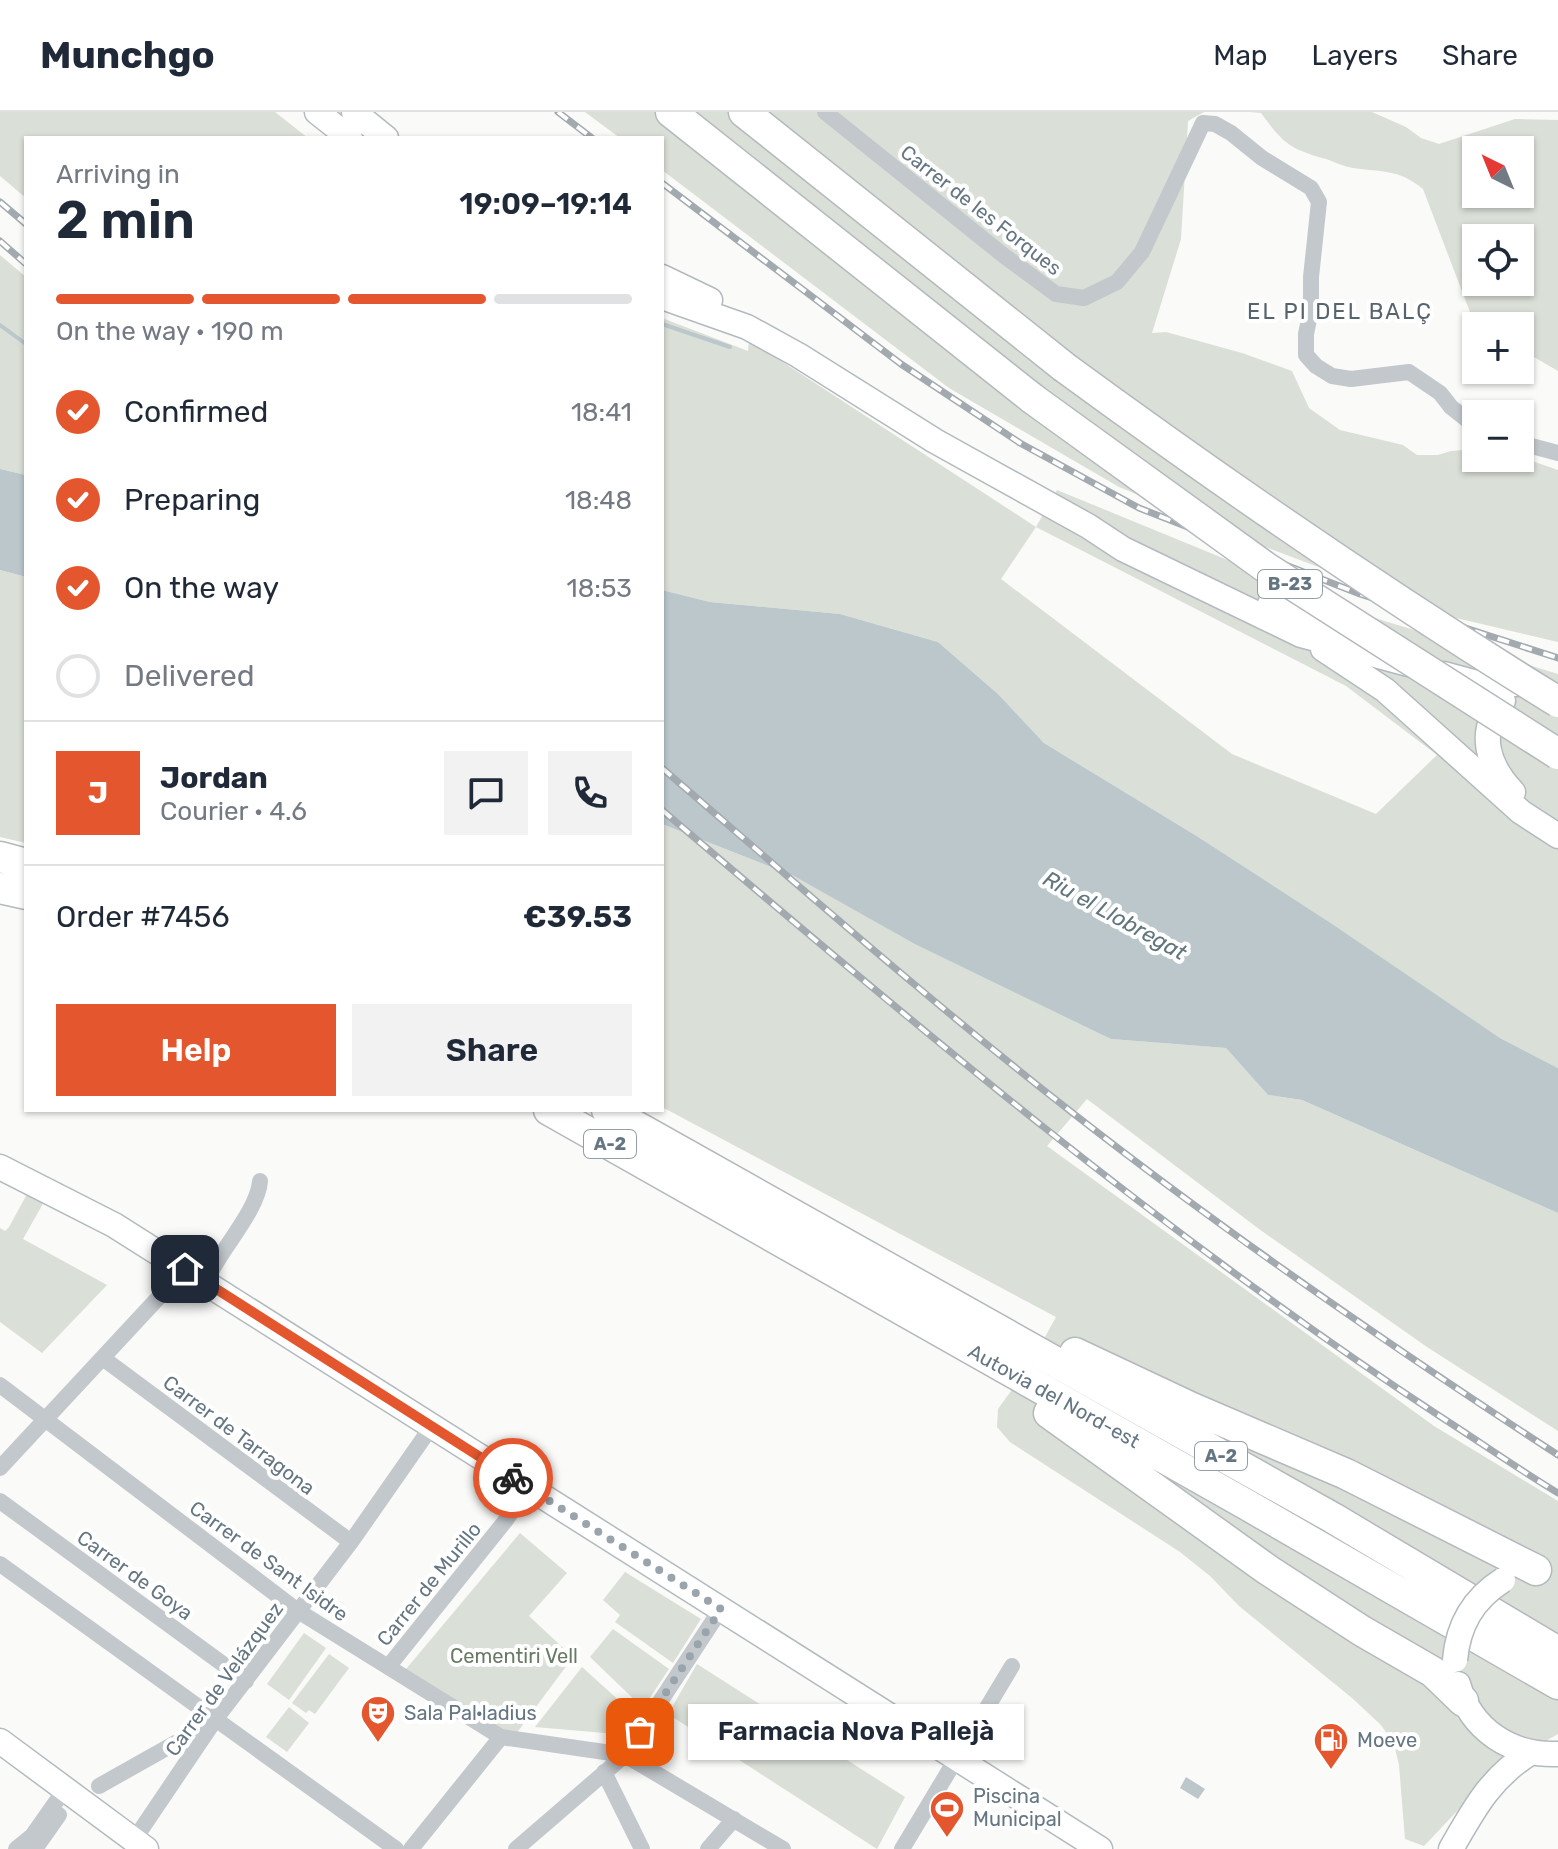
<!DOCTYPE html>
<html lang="en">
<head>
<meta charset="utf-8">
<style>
	body { margin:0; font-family:Rubik,sans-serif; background:#f2f2f3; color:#1f2937; height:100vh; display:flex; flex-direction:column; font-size:30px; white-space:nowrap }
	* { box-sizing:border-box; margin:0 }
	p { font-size:26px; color:#747a83 }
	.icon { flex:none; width:44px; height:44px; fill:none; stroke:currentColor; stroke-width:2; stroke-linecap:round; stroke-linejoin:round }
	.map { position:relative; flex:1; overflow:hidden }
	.details { position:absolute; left:24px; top:24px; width:640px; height:976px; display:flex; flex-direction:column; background:#fff; border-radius:0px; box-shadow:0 2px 6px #0004 }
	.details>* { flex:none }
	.needle { width:52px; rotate:317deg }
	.tools { position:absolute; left:1462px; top:24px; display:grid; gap:16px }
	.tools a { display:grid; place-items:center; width:72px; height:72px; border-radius:0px; background:#fff; box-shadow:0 2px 6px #0004; font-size:40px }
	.pin { position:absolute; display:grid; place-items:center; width:68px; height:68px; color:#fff; margin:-34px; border-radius:16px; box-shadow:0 4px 12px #0006 }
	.courier { position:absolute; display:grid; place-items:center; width:80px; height:80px; margin:-40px; border:6px solid #e4572e; border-radius:50%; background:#fff; color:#222; box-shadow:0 2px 10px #0007 }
	.bubble { position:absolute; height:56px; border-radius:0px; background:#fff; box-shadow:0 2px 6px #0004; font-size:26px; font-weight:600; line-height:56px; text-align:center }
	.summary em { font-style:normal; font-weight:600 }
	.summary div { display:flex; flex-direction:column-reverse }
	.summary { display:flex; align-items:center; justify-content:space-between; height:136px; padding:0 32px }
	h1 { font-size:52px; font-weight:600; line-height:60px }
	.bar { display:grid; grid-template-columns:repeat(4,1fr); gap:12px 8px; align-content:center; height:96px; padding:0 32px }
	.bar i { height:10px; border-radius:6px; background:#e0e1e3 }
	.bar .selected { background:#e4572e }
	.bar p { grid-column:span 4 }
	.line { display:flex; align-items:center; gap:20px; padding:0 32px; border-top:2px solid #e0e1e3 }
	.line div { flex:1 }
	.round { display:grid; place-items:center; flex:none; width:84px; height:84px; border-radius:0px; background:#f2f2f3 }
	ol { padding:0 32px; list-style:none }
	li { display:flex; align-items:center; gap:24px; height:88px }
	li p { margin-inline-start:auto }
	li .icon { padding:8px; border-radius:50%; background:#e4572e; color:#fff; stroke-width:4 }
	li:last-child { color:#747a83 }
	li i { width:44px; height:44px; border:4px solid #e0e1e3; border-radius:50% }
	.action { display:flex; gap:16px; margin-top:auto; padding:16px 32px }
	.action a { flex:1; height:92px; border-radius:0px; background:#e4572e; color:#fff; font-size:32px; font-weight:600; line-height:92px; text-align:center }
	.action a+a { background:#f2f2f3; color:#1f2937 }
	header { display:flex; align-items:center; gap:48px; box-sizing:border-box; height:112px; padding:0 40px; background:#fff; border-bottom:2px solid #e0e1e3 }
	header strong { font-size:38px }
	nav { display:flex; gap:44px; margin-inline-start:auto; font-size:28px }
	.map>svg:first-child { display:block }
	.green { fill:#dadfd7; fill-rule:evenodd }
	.water { fill:#bbc7cb }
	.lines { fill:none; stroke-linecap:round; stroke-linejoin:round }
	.stream { stroke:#bbc7cb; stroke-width:4 }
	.secondary-casing { stroke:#b3babf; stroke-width:27 }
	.highway-casing { stroke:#b4b9bd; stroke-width:33 }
	.street { stroke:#c3c8cc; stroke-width:16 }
	.secondary { stroke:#fff; stroke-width:24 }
	.highway { stroke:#fff; stroke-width:30 }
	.rail-casing { stroke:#a2aab0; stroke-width:7 }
	.rail { stroke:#fff; stroke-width:4; stroke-dasharray:12; stroke-linecap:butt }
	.secondary-bridge-casing { stroke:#b3babf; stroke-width:27; stroke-linecap:butt }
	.highway-bridge-casing { stroke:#b4b9bd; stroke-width:33; stroke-linecap:butt }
	.secondary-bridge { stroke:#fff; stroke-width:24 }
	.highway-bridge { stroke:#fff; stroke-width:30 }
	.done { stroke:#99a4ac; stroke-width:8; stroke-dasharray:0 14.4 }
	.route { stroke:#e4572e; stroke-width:10 }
	.labels { text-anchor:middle; stroke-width:8; stroke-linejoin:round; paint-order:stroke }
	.shield { fill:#fff; stroke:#939fa8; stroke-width:2 }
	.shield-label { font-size:18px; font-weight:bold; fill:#657683 }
	.street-label { font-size:20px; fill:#657683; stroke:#fff }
	.park-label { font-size:20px; fill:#687a64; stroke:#fff }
	.poi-label { font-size:20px; fill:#657683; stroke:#fff; text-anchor:start }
	.neighbourhood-label { font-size:22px; letter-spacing:2px; fill:#57646e; stroke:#fff }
	.water-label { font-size:22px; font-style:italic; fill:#60757c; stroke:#fff }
</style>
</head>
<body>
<header>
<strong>Munchgo</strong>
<nav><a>Map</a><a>Layers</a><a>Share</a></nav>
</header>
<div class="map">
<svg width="1558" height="1737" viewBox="0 0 1558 1737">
	<rect width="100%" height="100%" fill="#fafaf8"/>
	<!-- green -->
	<path class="green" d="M0,0h275l33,26h-282v60l-26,-22z
		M585,0h619l-16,9 -7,118 -29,94 14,-1 76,21 50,18 17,37 31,22 63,15 14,10h21l13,-4 25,-2v9l44,-1 38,13v172l-106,-25 -197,-74 -136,-56 -170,-99 -287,-218v-32h-42z
		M1250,0h122l34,15 15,11 18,6 76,-25 43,1v251l-38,-22v-23h-40l-7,-6 -50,-131c-24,-20 -42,-17 -70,-21 -8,-1 -16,-5 -24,-8 -38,-11 -44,-14 -68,-47zM1476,38h44v44h-44zM1476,126h44v44h-44z
		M0,143l26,22v198l-26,-6z
		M662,206l86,33 1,-11 287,187 21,-37 295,121 206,63v394l-58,-30 -305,-203 -151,-92 -46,-49 -60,-52 -98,-28 -130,-12 -48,-12zM1036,415l310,159 91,69 -61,59 -144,-60 -231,-175z
		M0,458l26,7v266l-26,-6z
		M662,712l132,52 317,163 115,9 42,47 34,5 256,113v218l-131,-84 -168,-118 -172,-130 -40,47 387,280 124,75v233l-61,35 -73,77 -19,-7 -6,-74 -5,-21 -13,-19 -29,-27 -113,-92 -29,-30 -30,-24 -170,-110 -13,-15 1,-18 31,-43 27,-49 -394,-210z
		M32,1073l17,8 -26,46 84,46 -65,68 -42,-31v-94l5,3 4,-4z
		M520,1421l47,40 -38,43 44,41 -60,81 -112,-63z
		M625,1460l76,47 -28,44 -58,-41 5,-7 -17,-15z
		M613,1517l56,40 -26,39 -53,-51z
		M304,1521l22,15 -37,52 -22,-16z
		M329,1542l20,14 -34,46 -6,-4 -3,3 -14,-10z
		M697,1552l208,133 -28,52 -209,-135z
		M582,1555l52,47 -6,21 -93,-8z
		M289,1595l20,16 -22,29 -21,-15z"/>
	<!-- water -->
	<path class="water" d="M0,357l26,6v102l-26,-7z
		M662,478l48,12 130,12 98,28 60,52 46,49 151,92 137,89 168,114 58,30v145l-256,-113 -34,-5 -42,-47 -115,-9 -196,-95 -121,-68 -132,-52z
		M1186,1665l19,12 -7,10 -18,-11z"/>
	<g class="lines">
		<!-- stream -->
		<path class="stream" d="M662,212l68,23
			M0,213l26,19"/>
		<!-- secondary casing -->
		<g class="secondary-casing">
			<path id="secondary" d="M317,0l33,26
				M354,0l32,26
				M662,165l48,23
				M662,185l85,30 51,28 137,86 153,85 35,23 178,86 107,29
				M1270,492l71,27
				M1323,537l62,41 136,122 37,24
				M1444,562l33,9 51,1
				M1503,589c-26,30 -16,64 10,91
				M0,1055l114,58 986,624
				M1458,1572c13,46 53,72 100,70
				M0,1629l146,108
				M1451,1737c23,-40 39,-71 79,-96"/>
		</g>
		<!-- highway casing -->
		<g class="highway-casing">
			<path id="highway" d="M671,0l362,287
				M744,0l320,255
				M0,745l26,7
				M0,776l26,6
				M549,998l700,396 309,178
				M607,998l726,408 225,134
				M1075,1241l117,55 154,66 190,96
				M1049,1301l219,157 94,61 71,41 30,29"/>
		</g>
		<!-- street -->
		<path class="street" d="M825,0l178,143 53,39 28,4 33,-16 25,-30 61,-129 12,1 16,9 31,25 49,30 8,14 -8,75v33l-5,24v21l10,11 16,10 19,3 58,-7 31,21 11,14 25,20
			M1520,331l38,10
			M206,1170c12,-30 52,-71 54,-101
			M104,1247l247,183
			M0,1273l298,226 203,126 124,18 158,94
			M0,1356l185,-199
			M0,1389l246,180
			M0,1452l396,285
			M388,1555l118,-147 22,-33
			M604,1660l38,77
			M99,1674l112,-63
			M134,1728l81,-120 136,-178 81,-116
			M16,1737l16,-13 33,-47
			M35,1737l24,-34
			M411,1737l90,-112
			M516,1737l109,-94 96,-146
			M708,1737l26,-30
			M902,1737l110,-183"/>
		<!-- secondary -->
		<use href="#secondary" class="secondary"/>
		<!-- highway -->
		<use href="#highway" class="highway"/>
		<!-- rail casing -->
		<g class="rail-casing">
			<path id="rail" d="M558,0l34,26
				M662,71l239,181 119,79 119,65 221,86 198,64
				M0,90l26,22
				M0,129l26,23
				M662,656c136,117 271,236 412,346 156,122 318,233 484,341
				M662,698c251,214 503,426 779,607 39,25 77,52 117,76"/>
		</g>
		<!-- rail -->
		<use href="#rail" class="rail"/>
		<!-- secondary-bridge casing -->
		<g class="secondary-bridge-casing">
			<path id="secondary-bridge" d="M1455,1548c3,-35 18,-61 48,-80"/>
		</g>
		<!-- highway-bridge casing -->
		<g class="highway-bridge-casing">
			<path id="highway-bridge" d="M1064,255c161,118 324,230 494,335
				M1033,287l235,170 290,185"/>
		</g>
		<!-- secondary-bridge -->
		<use href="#secondary-bridge" class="secondary-bridge"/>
		<!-- highway-bridge -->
		<use href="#highway-bridge" class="highway-bridge"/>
	</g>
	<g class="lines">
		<!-- done -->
		<path class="done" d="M513,1366l208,131 -81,123"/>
		<!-- route -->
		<path class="route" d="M185,1157l328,209"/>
	</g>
	<!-- icons -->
	<defs>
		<g id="theatre-pin" transform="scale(1.8)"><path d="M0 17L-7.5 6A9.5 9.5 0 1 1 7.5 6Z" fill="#e4572e" stroke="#fff"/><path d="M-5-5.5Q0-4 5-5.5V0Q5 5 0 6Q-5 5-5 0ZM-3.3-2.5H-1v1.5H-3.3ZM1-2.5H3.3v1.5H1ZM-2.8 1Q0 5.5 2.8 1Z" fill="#fff"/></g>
		<g id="fuel-pin" transform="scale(1.8)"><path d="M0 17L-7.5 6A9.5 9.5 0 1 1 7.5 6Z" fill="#e4572e" stroke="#fff"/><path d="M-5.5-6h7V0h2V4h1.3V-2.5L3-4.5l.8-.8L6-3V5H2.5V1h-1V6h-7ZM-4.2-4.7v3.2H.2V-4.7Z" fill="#fff"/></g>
		<g id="stadium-pin" transform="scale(1.8)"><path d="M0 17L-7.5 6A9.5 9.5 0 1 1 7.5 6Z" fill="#e4572e" stroke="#fff"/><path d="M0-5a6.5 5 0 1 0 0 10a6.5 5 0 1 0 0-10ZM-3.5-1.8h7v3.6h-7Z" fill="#fff"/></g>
	</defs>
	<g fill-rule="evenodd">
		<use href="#theatre-pin" x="378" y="1601"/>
		<use href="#fuel-pin" x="1331" y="1628"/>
		<use href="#stadium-pin" x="947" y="1696"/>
	</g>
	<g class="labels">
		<!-- shield labels -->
		<g class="shield">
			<rect x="1258" y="458" width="64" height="28" rx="6"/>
			<rect x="584" y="1018" width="52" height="28" rx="6"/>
			<rect x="1195" y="1330" width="52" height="28" rx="6"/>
		</g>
		<g class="shield-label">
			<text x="1290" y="478">B-23</text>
			<text x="610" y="1038">A-2</text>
			<text x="1221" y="1350">A-2</text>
		</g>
		<!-- street labels -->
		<g class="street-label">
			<text transform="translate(981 98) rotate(38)" y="7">Carrer de les Forques</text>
			<text transform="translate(1054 1284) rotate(29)" y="7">Autovia del Nord-est</text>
			<text transform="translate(239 1323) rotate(37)" y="7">Carrer de Tarragona</text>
			<text transform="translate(269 1449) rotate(36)" y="7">Carrer de Sant Isidre</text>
			<text transform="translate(135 1463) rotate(36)" y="7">Carrer de Goya</text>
			<text transform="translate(429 1472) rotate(-51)" y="7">Carrer de Murillo</text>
			<text transform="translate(224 1567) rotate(-54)" y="7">Carrer de Velázquez</text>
		</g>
		<!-- park labels -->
		<g class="park-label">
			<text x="514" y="1551">Cementiri Vell</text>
		</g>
		<!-- poi labels -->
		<g class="poi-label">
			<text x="404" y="1608">Sala Pal·ladius</text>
			<text x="1357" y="1635">Moeve</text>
			<text x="973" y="1691">Piscina<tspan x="973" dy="23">Municipal</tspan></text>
		</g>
		<!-- neighbourhood labels -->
		<g class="neighbourhood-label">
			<text x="1340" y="207">EL PI DEL BALÇ</text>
		</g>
		<!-- water labels -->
		<g class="water-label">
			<text transform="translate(1115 803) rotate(29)" y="8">Riu el Llobregat</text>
		</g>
	</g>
</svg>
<div class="tools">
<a><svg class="needle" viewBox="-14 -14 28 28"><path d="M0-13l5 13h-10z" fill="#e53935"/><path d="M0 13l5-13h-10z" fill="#747a83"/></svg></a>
<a><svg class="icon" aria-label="locate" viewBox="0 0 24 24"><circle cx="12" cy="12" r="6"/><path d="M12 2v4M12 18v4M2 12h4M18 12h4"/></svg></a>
<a>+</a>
<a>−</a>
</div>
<div class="pin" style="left:640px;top:1620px;background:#ea580c"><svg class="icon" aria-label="bag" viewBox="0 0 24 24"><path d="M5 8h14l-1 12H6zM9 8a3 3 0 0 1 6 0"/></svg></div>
<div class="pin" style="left:185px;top:1157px;background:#1f2937"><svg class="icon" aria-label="home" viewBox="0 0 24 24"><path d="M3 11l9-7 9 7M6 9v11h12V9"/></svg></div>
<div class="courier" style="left:513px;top:1366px"><svg class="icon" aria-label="bike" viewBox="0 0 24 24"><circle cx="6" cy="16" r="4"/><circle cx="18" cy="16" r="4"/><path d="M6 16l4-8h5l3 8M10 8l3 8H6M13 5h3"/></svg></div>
<div class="bubble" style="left:688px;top:1592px;width:336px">Farmacia Nova Pallejà</div>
<section class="details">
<div class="summary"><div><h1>2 min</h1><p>Arriving in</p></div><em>19:09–19:14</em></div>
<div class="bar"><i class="selected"></i><i class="selected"></i><i class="selected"></i><i></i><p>On the way · 190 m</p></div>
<ol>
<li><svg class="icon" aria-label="check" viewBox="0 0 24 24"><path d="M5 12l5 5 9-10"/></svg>Confirmed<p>18:41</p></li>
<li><svg class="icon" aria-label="check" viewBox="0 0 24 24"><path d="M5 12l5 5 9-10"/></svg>Preparing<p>18:48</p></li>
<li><svg class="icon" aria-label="check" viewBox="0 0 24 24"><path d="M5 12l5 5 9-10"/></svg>On the way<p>18:53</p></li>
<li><i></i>Delivered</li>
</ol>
<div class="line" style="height:144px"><b class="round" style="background:#e4572e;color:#fff">J</b><div><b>Jordan</b><p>Courier · 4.6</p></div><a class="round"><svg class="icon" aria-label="chat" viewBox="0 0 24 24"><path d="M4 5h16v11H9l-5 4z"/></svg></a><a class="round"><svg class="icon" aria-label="phone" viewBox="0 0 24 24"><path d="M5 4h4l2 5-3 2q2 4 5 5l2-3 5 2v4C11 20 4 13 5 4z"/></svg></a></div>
<div class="line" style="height:104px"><div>Order #7456</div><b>€39.53</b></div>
<div class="action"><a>Help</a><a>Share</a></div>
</section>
</div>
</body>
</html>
